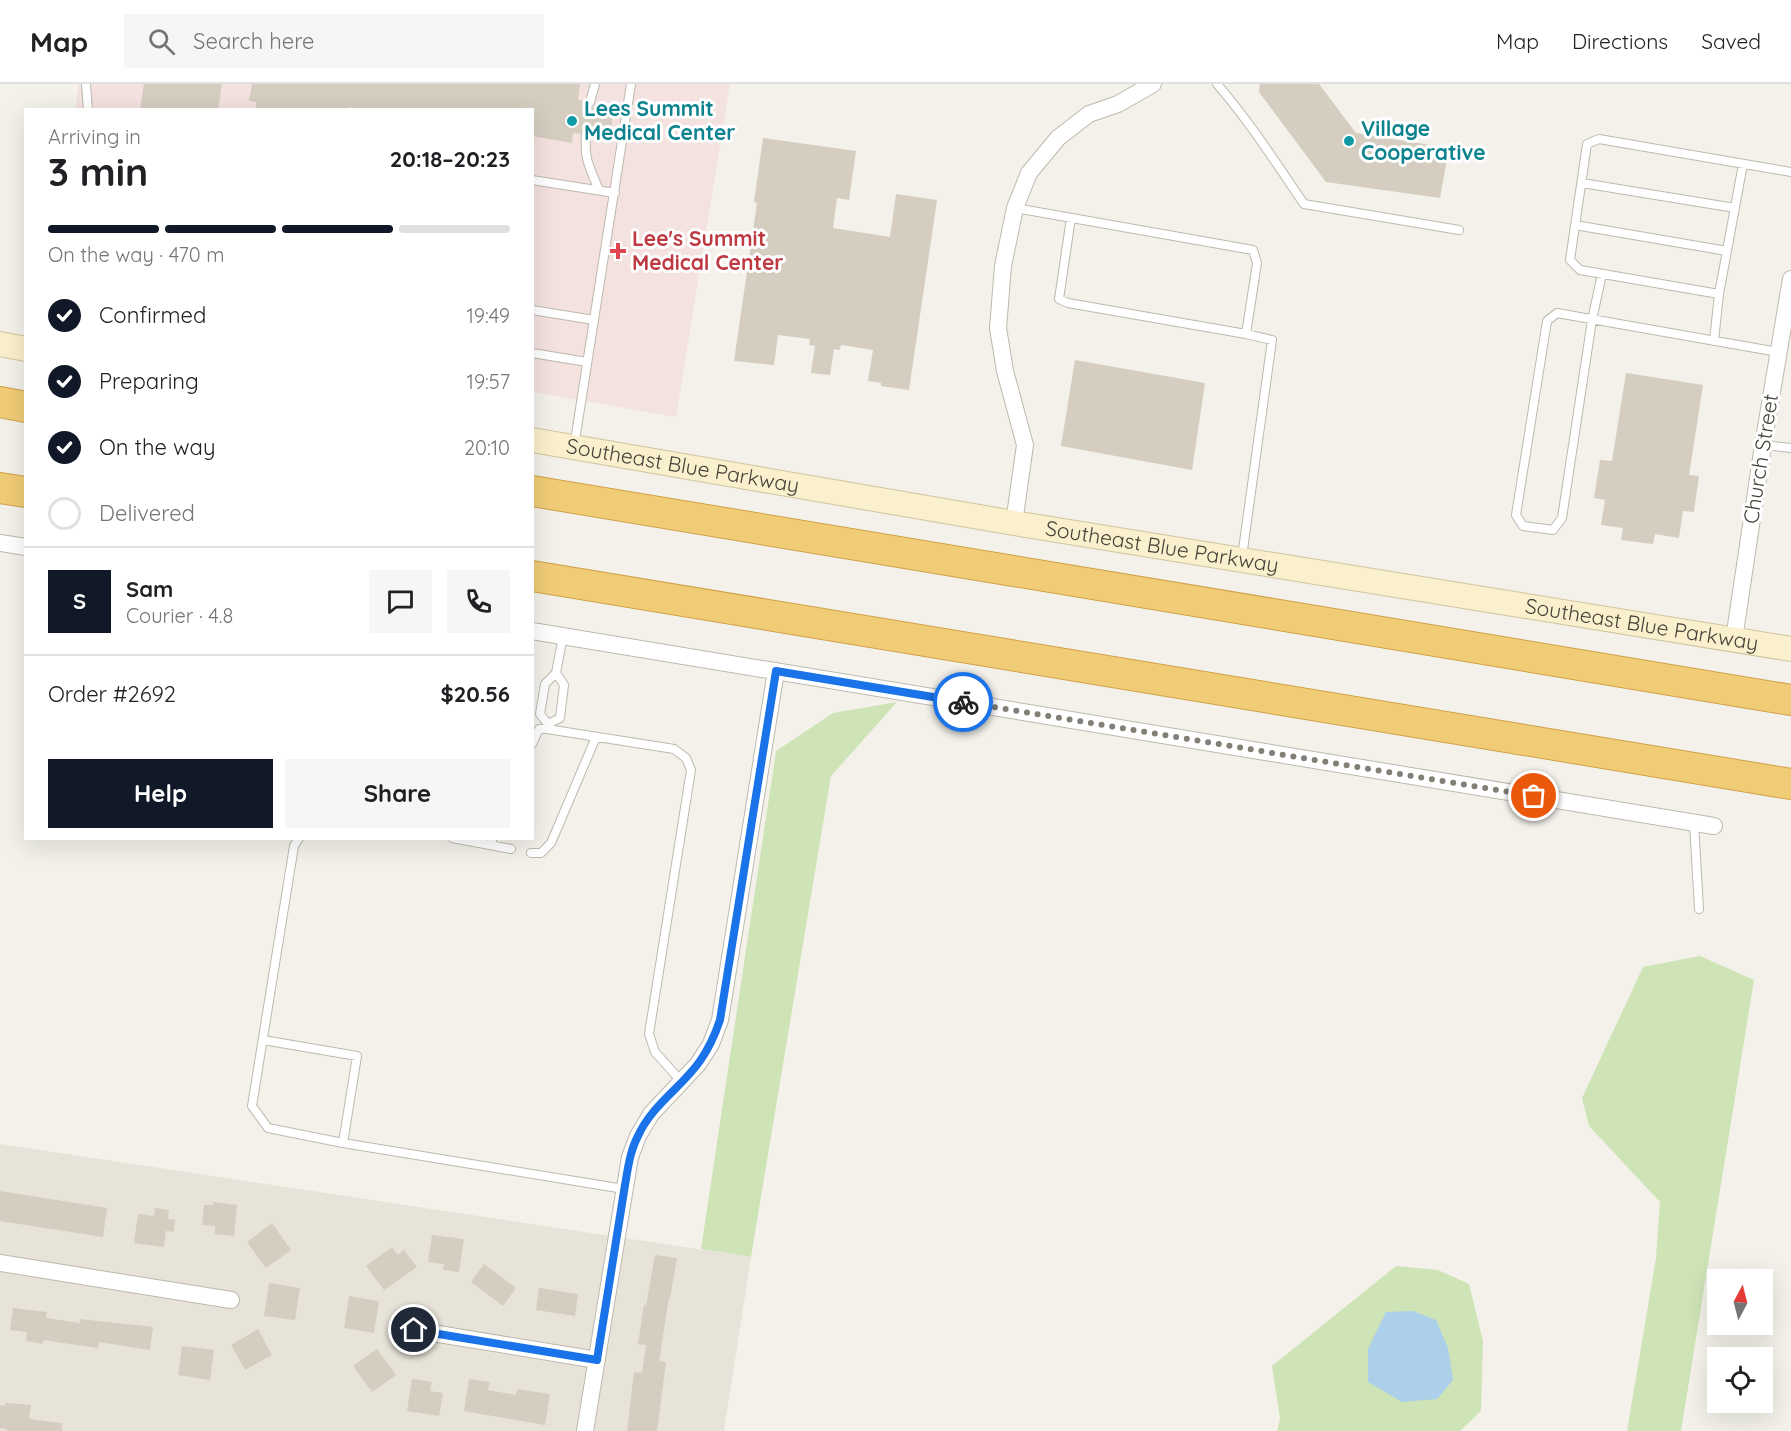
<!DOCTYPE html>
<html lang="en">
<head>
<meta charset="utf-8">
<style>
	body { margin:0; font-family:Quicksand,sans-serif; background:#f6f6f6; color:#202124; height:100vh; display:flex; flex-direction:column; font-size:22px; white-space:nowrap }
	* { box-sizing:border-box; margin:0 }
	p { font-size:20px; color:#757577 }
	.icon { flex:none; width:33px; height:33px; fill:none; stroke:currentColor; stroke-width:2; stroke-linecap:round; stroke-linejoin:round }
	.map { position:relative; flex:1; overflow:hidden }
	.sheet { position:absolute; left:24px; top:24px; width:510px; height:732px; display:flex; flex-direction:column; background:#fff; border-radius:0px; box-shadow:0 6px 24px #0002 }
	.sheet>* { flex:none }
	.needle { width:39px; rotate:7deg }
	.buttons { position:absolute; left:1707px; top:1185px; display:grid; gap:12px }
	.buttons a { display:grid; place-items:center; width:66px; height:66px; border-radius:0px; background:#fff; box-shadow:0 6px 24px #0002; font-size:30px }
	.pin { position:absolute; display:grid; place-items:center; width:51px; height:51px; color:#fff; margin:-26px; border:3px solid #fff; border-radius:50%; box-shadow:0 2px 6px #0007 }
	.courier { position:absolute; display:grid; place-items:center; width:60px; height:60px; margin:-30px; border:4px solid #1a73e8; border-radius:50%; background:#fff; color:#222; box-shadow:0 2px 8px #0007 }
	.overview em { font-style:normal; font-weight:700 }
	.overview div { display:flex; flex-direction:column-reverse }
	.overview { display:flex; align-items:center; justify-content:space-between; height:102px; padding:0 24px }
	h1 { font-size:39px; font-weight:700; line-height:45px }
	.bar { display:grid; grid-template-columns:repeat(4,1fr); gap:9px 6px; align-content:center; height:72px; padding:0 24px }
	.bar i { height:8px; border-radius:4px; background:#e0e0e0 }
	.bar .on { background:#111827 }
	.bar p { grid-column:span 4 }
	.line { display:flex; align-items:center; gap:15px; padding:0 24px; border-top:2px solid #e0e0e0 }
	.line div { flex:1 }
	.round { display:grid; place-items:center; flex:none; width:63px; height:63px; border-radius:0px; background:#f6f6f6 }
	ol { padding:0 24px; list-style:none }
	li { display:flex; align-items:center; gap:18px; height:66px }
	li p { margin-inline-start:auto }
	li .icon { padding:6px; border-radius:50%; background:#111827; color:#fff; stroke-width:4 }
	li:last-child { color:#757577 }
	li i { width:33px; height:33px; border:3px solid #e0e0e0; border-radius:50% }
	.button { display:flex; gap:12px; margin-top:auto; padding:12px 24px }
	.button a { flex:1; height:69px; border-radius:0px; background:#111827; color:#fff; font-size:24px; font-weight:700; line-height:69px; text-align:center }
	.button a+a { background:#f6f6f6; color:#202124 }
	header { display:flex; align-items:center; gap:36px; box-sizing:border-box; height:84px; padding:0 30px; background:#fff; border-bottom:2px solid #e0e0e0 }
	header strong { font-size:28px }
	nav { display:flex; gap:33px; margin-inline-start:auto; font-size:21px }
	.search { width:420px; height:54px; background:#f6f6f6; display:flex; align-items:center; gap:15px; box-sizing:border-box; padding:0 21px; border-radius:0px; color:#757577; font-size:22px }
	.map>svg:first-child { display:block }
	.residential { fill:#e7e3d8 }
	.medical { fill:#f3e2df }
	.green { fill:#cee4b7 }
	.water { fill:#accfea }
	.building { fill:#d4cdc0 }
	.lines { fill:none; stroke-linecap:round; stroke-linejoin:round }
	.lane-casing { stroke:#beb9ad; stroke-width:10 }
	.street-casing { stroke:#beb9ad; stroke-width:18 }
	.secondary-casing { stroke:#cfc49d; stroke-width:26 }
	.highway-casing { stroke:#d0a148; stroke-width:32 }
	.lane { stroke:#fff; stroke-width:8 }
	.street { stroke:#fff; stroke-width:16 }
	.secondary { stroke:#faf0cd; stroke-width:24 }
	.highway { stroke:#f1cc77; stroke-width:30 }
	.done { stroke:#837f77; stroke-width:6; stroke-dasharray:0 10.8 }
	.route { stroke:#1a73e8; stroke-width:8 }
	.culture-dot { fill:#0f9aa8; stroke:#fff; stroke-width:2 }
	.health-dot { fill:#e0444e; stroke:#fff; stroke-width:2 }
	.labels { text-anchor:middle; stroke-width:6; stroke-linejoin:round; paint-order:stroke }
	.culture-label { font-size:21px; font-weight:bold; fill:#0d838f; stroke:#fff; text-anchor:start }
	.health-label { font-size:21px; font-weight:bold; fill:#be3a42; stroke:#fff; text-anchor:start }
	.street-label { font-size:21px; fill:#474239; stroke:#fff }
</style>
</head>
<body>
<header>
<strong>Map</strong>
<div class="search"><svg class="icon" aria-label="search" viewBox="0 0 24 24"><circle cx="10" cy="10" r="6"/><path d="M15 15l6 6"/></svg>Search here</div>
<nav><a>Map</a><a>Directions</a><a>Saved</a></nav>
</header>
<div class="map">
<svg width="1791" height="1347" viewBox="0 0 1791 1347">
	<rect width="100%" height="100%" fill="#f3f1ea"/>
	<!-- residential -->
	<path class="residential" d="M0,1060l751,113 -27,174h-724z"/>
	<!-- medical -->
	<path class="medical" d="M79,0h651l-54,333 -143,-25 -1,-282h-457z"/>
	<!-- green -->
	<path class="green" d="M897,618l-66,74 -80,481 -50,-8 75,-498 57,-38z
		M1700,872l54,24 -73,451h-54l29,-173 4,-56 -71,-76 -7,-28 61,-131z
		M1396,1182l42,4 31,14 14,57 -2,70 -21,20h-183l3,-12 -8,-53z"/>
	<!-- water -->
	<path class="water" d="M1413,1227l23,9 12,28 5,32 -16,19 -35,3 -34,-20v-33l18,-37z"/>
	<!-- building -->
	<path class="building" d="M144,0h78l-4,26h-78z
		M252,0h328l-2,16 6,1 2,6 6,1 4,-5 18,3 -4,32 -18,-3 -2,-5 -4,-1 -3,1 -3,4 -7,-1 -1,10 -40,-7v-26h-168l-16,-3 -1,3h-91v-8l-7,-1z
		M1260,0h59l37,49 93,15 -9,50 -114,-16 -67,-90z
		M763,54l93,13 -7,49 -12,-2 -4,30 57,9 6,-43 41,6 -28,190 -28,-4v-3l-13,-2 5,-31 -32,-5 -1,5 -6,-1 -4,26 -19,-2 4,-27 -6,-1 1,-6 -32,-4 -4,30 -40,-4 23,-158 -3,-1z
		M1075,276l130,23 -13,87 -131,-24z
		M1626,289l77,12 -14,90 10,1 -5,36 -11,-1 -4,27 -24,-4 -2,10 -32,-4 2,-12 -22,-3 4,-25 -11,-2 6,-38 12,1z
		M0,1107l107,17 -4,29 -103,-16z
		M213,1118l24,3 -3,31 -19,-2v-8l-13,-1 2,-20h9z
		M155,1124l14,2 -1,9 7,1 -1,12 -8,-1 -2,16 -30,-4 4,-29 16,2z
		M272,1139l19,27 -25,18 -19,-26z
		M432,1151l32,4 -5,33 -16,-2 1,-6 -16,-2z
		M392,1163l6,8 6,-5 13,17 -33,23 -18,-24z
		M655,1171l22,3 -7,40 -1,-1 -10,64 7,1 -9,69h-30l7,-59 8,1 4,-28 -8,-1 6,-39 2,1z
		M484,1180l32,24 -13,18 -32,-24z
		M269,1199l31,5 -5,32 -31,-4z
		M539,1204l39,6 -3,22 -39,-6z
		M349,1212l30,5 -5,32 -30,-5z
		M13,1224l34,4 -1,6 34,5v-4l73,8 -3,23 -51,-8 -1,6 -55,-8v4l-17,-3 1,-9 -17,-2z
		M258,1245l14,26 -27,15 -14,-25z
		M182,1262l32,4 -4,30 -32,-5z
		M377,1265l19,26 -24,17 -19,-26z
		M412,1295l20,3 -2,9 13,2 -4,23 -32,-5z
		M469,1295l21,3 -2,8 28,5 1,-6 33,5 -5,31 -81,-14z
		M5,1319l26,2 -2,14 33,4v8h-55v-2l-7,-1v-23l5,1z"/>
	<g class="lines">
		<!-- lane casing -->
		<g class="lane-casing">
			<path id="lane" d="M86,0l2,26
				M1217,0c32,37 59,79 87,120l155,26
				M590,18l5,-18
				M586,51c-2,25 4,33 13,55
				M532,96l83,13
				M1582,99l153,25
				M1015,124l238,42 4,13 -11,71 26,6 -30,217
				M1071,134l-12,81 9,4 178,31
				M1575,141l152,26
				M1602,190l-10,46 -30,198 -9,12 -30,-4 -7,-11 31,-194 10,-8 221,39
				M1719,210l-139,-24 -10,-10 17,-116 12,-5 192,33
				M532,226l62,10
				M1714,257l5,-47 24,-130
				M532,269l55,9
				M1763,361l28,3
				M574,363l57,-363
				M556,589l7,-37
				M547,645l1,-5 12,-6 4,-33 -8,-12 -11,11 -5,30 8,10
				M532,660l7,-15h8l127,20 12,9 5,12 -42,264 6,18 26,29
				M1694,739l5,86
				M299,754l-5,8 -42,260 16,22 75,15 281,46
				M452,754l38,7 3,-7
				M490,761l21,4
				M531,769h10l10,-10 45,-106
				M263,956l94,16 -14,87"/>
		</g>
		<!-- street casing -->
		<g class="street-casing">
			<path id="street" d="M1014,439l11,-78 -20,-74 -7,-43 5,-62 12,-58 14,-35 29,-35 31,-24 29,-10 35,-20
				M0,459l26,4
				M532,547l1182,195
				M1734,555l29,-194 28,-166
				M0,1179l231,37
				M414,1246l183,30
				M585,1347l45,-274 8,-21 13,-22 47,-50 13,-20 9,-24 56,-349"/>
		</g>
		<!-- secondary casing -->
		<g class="secondary-casing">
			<g id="secondary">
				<path d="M0,260l26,5"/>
				<path id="s1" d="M532,356l482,83 777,126"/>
			</g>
		</g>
		<!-- highway casing -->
		<g class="highway-casing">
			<path id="highway" d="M0,318l26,5
				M0,404l26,4
				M532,407l1259,209
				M532,492l1259,208"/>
		</g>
		<!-- lane -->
		<use href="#lane" class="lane"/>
		<!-- street -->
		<use href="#street" class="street"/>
		<!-- secondary -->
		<use href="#secondary" class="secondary"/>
		<!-- highway -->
		<use href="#highway" class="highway"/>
	</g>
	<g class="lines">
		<!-- done -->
		<path class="done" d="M963,618l571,94"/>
		<!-- route -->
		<path class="route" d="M414,1246l183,30 28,-175c3,-17 5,-34 13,-49 14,-31 43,-48 62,-75 9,-13 15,-26 20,-41l56,-349 187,31"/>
	</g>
	<!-- markers -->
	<g class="culture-dot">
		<circle cx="572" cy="37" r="6"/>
		<circle cx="1349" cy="57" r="6"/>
	</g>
	<path class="health-dot" d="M615 158h6v6h6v6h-6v6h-6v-6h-6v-6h6z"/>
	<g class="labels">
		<!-- culture labels -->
		<g class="culture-label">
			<text x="584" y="32">Lees Summit<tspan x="584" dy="24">Medical Center</tspan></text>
			<text x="1361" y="52">Village<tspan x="1361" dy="24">Cooperative</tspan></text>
		</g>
		<!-- health labels -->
		<g class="health-label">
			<text x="632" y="162">Lee's Summit<tspan x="632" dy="24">Medical Center</tspan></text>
		</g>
		<!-- street labels -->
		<g class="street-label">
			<text transform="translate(1761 375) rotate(-81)" y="7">Church Street</text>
			<text dy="7" stroke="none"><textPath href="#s1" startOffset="153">Southeast Blue Parkway</textPath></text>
			<text dy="7" stroke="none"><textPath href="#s1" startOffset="639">Southeast Blue Parkway</textPath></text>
			<text dy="7" stroke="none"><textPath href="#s1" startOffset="1125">Southeast Blue Parkway</textPath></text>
		</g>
	</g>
</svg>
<div class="buttons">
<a><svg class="needle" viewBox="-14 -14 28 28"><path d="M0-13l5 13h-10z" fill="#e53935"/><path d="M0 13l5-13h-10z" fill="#757577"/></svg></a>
<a><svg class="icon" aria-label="locate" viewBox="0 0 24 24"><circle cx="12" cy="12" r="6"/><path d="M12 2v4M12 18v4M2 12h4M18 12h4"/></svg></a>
</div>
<div class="pin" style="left:1534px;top:712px;background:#ea580c"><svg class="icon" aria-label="bag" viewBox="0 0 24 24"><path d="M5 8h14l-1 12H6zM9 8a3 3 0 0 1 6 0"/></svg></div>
<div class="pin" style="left:414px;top:1246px;background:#1f2937"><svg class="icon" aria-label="home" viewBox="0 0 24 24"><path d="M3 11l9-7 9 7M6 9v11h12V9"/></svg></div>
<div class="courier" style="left:963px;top:618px"><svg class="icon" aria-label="bike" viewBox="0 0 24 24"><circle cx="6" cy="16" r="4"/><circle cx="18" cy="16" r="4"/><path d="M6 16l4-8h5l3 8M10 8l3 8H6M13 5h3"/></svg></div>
<section class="sheet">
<div class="overview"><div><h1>3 min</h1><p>Arriving in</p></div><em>20:18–20:23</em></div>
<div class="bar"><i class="on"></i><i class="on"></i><i class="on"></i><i></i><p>On the way · 470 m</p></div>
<ol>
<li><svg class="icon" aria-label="check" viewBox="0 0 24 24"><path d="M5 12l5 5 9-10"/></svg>Confirmed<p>19:49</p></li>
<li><svg class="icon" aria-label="check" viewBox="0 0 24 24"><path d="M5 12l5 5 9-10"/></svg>Preparing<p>19:57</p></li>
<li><svg class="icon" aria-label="check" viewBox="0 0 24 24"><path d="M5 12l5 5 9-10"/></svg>On the way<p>20:10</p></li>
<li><i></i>Delivered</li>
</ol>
<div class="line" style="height:108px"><b class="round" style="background:#111827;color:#fff">S</b><div><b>Sam</b><p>Courier · 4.8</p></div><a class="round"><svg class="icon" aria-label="chat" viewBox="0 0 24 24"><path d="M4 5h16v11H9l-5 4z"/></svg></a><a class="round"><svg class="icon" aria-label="phone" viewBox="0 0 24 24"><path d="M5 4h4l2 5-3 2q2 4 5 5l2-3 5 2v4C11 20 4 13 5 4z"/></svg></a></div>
<div class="line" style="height:78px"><div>Order #2692</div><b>$20.56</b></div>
<div class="button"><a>Help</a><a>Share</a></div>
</section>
</div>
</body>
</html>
